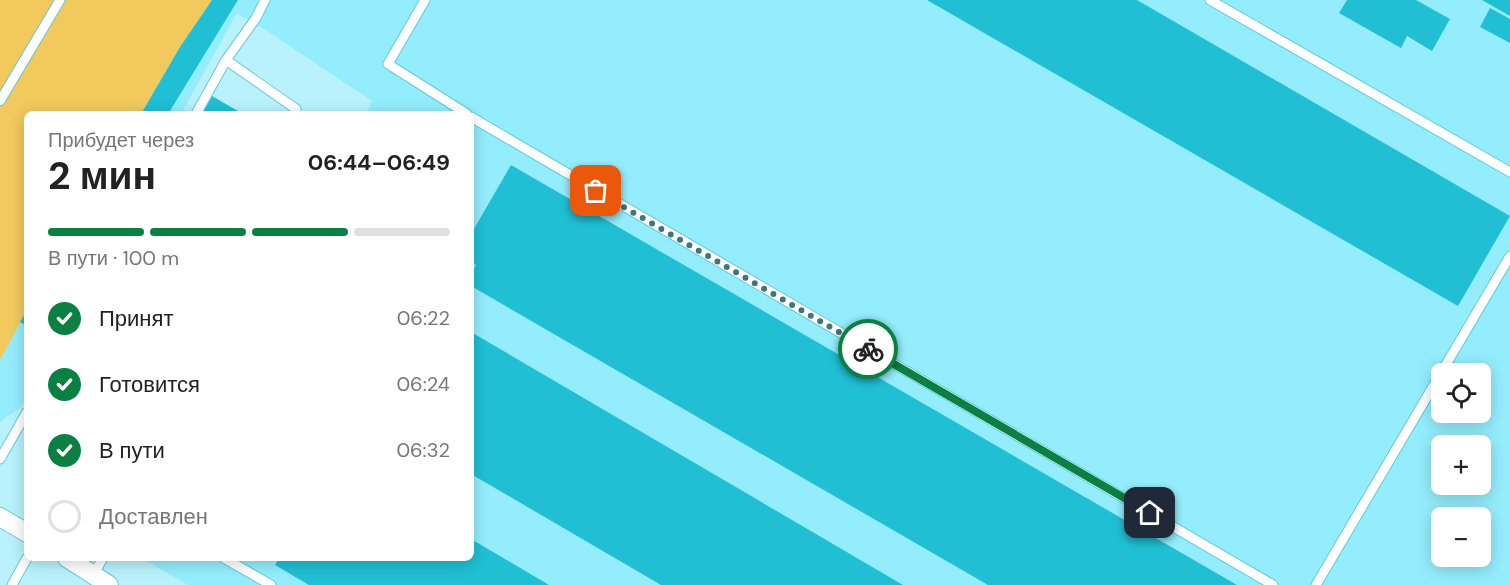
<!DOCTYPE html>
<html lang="ru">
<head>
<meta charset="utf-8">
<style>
	body { margin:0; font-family:"DM Sans",sans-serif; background:#f6f6f6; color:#222; height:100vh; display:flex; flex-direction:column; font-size:22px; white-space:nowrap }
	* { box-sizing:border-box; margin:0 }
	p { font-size:20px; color:#767676 }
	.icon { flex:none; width:33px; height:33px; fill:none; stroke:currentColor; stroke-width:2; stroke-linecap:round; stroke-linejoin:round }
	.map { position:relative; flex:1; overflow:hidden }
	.drawer { position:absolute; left:24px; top:111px; width:450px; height:450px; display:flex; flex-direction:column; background:#fff; border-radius:9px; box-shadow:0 3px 15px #0003 }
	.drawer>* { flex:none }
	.controls { position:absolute; left:1431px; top:363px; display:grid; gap:12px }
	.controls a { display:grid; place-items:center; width:60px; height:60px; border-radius:9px; background:#fff; box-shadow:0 3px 15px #0003; font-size:30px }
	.pin { position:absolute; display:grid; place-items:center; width:51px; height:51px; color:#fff; margin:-26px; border-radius:12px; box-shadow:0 3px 9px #0006 }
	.courier { position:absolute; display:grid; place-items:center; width:60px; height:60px; margin:-30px; border:4px solid #0b8043; border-radius:50%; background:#fff; color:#222; box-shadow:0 2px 8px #0007 }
	.head em { font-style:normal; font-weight:700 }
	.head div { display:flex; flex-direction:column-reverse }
	.head { display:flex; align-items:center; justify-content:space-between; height:102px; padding:0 24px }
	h1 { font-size:39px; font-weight:700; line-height:45px }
	.bar { display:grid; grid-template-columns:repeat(4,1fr); gap:9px 6px; align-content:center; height:72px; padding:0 24px }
	.bar i { height:8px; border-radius:4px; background:#e0e0e0 }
	.bar .selected { background:#0b8043 }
	.bar p { grid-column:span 4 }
	ol { padding:0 24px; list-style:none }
	li { display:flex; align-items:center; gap:18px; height:66px }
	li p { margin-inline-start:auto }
	li .icon { padding:6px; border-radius:50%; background:#0b8043; color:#fff; stroke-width:4 }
	li:last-child { color:#767676 }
	li i { width:33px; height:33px; border:3px solid #e0e0e0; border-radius:50% }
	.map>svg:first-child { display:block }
	.built { fill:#94edfc; fill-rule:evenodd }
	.green { fill:#f1c95d }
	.building { fill:#20bfd4 }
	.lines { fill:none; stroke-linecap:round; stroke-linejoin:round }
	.lane-casing { stroke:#62cadb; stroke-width:11 }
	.street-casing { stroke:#62cadb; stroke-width:20 }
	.lane { stroke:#fff; stroke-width:9 }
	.street { stroke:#fff; stroke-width:18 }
	.done { stroke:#41757d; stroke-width:6; stroke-dasharray:0 10.8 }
	.route { stroke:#0b8043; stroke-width:8 }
</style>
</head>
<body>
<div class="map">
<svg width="1510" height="585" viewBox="0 0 1510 585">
	<rect width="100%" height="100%" fill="#b9f2fc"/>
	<!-- built -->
	<path class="built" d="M212,0h1298v585h-1322l-47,-27h330v-444h-105l6,-13 -100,-67 -35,-21 -56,101h-40l39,-67zM1442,374h38v38h-38zM1442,446h38v38h-38zM1442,518h38v38h-38z
		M27,310v87l-6,10 -21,15v-62z"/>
	<!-- green -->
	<path class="green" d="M0,0h212l-32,47 -39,67h-114v196l-27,50z"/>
	<!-- building -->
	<path class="building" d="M212,0h26l-70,114h-27l39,-67z
		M927,0h210l373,216 -52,90z
		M1347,0h69l34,19 -18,32 -25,-15 -6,12 -62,-35z
		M1482,0h28v16z
		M1490,8l20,11v24l-30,-16z
		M212,96l31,18h-41z
		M511,165l726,420h-249l-517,-299v-12l5,-9 -5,-3v-28z
		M27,310v16l-7,-4z
		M471,332l432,253h-242l-190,-111z
		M471,539l78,46h-240l-34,-20 4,-7h192z"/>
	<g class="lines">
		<!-- lane casing -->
		<g class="lane-casing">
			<path id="lane" d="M425,0l-37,64 79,50
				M1210,0l300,172
				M226,60l70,49v5
				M0,101l60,-101
				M196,114l30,-54 30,-42 9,-18
				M471,117l802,468
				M0,459l27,-47
				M224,558l47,27
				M93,575l10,-17
				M12,585l15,-27
				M1316,585l194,-329"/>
		</g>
		<!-- street casing -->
		<g class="street-casing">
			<path id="street" d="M0,517l27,16
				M67,558l42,27"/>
		</g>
		<!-- lane -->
		<use href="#lane" class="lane"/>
		<!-- street -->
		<use href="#street" class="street"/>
	</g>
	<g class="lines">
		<!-- done -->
		<path class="done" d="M596,191l272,158"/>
		<!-- route -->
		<path class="route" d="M868,349l282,164"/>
	</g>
</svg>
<div class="controls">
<a><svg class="icon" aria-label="locate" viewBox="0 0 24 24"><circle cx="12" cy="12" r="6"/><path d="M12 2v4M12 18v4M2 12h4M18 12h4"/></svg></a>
<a>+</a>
<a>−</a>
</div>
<div class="pin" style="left:596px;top:191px;background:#ea580c"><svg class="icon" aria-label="bag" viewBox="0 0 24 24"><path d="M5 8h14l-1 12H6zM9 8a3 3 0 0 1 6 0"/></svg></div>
<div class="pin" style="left:1150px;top:513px;background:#1f2937"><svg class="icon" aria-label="home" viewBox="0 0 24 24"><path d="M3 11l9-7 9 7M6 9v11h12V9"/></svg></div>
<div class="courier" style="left:868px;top:349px"><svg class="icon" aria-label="bike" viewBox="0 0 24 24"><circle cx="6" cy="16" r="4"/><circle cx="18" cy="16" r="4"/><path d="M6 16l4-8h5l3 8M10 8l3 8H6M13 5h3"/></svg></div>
<section class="drawer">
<div class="head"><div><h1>2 мин</h1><p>Прибудет через</p></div><em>06:44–06:49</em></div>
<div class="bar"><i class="selected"></i><i class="selected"></i><i class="selected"></i><i></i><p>В пути · 100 m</p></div>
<ol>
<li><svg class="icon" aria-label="check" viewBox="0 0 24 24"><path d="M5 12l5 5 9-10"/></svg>Принят<p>06:22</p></li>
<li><svg class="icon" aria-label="check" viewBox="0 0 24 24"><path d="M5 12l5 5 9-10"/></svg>Готовится<p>06:24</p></li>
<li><svg class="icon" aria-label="check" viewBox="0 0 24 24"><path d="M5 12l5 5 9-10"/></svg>В пути<p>06:32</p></li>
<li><i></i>Доставлен</li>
</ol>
</section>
</div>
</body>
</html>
